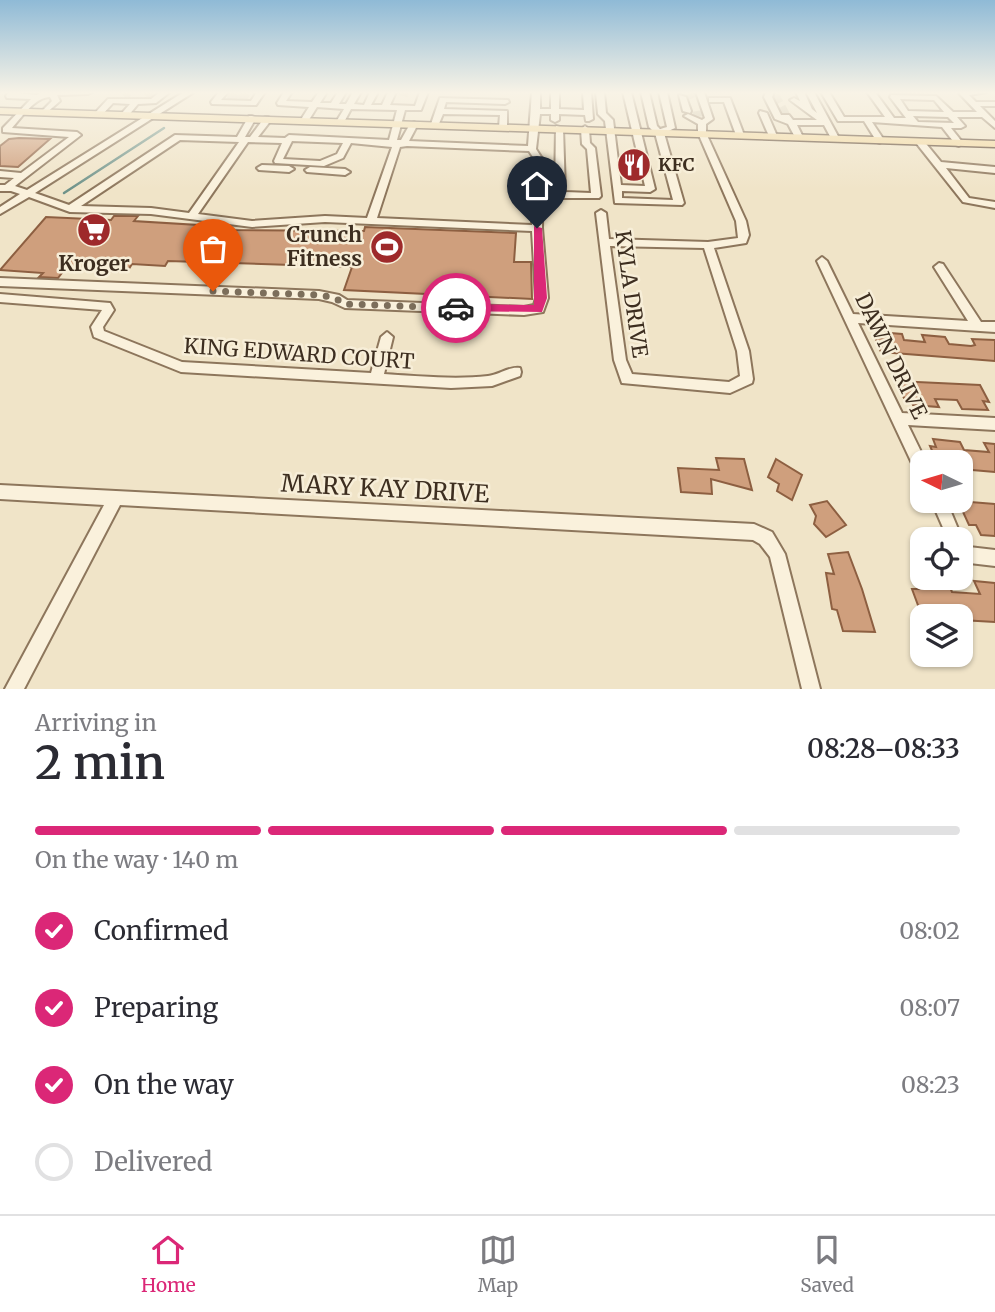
<!DOCTYPE html>
<html lang="en">
<head>
<meta charset="utf-8">
<style>
	body { margin:0; font-family:Merriweather,serif; background:#f7f7f7; color:#2b2b33; height:100vh; display:flex; flex-direction:column; font-size:26px; white-space:nowrap }
	* { box-sizing:border-box; margin:0 }
	p { font-size:23px; color:#7c7c81 }
	.icon { flex:none; width:38px; height:38px; fill:none; stroke:currentColor; stroke-width:2; stroke-linecap:round; stroke-linejoin:round }
	.map { position:relative; height:689px; overflow:hidden }
	.details { display:flex; flex-direction:column; background:#fff; flex:1 }
	.details>* { flex:none }
	.needle { width:46px; rotate:275deg }
	.tools { position:absolute; left:910px; top:450px; display:grid; gap:14px }
	.tools a { display:grid; place-items:center; width:63px; height:63px; border-radius:14px; background:#fff; box-shadow:0 2px 5px #0004; font-size:35px }
	.pin { position:absolute; display:grid; place-items:center; width:60px; height:60px; color:#fff; margin:-72px -30px; border-radius:50% 50% 50% 0; rotate:-45deg; box-shadow:0 0 7px #0007 }
	.pin .icon { rotate:45deg }
	.courier { position:absolute; display:grid; place-items:center; width:70px; height:70px; margin:-35px; border:5px solid #db2777; border-radius:50%; background:#fff; color:#222; box-shadow:0 2px 9px #0007 }
	.overview em { font-style:normal; font-weight:600 }
	.overview div { display:flex; flex-direction:column-reverse }
	.overview { display:flex; align-items:center; justify-content:space-between; height:119px; padding:0 35px }
	h1 { font-size:46px; font-weight:600; line-height:52px }
	.bar { display:grid; grid-template-columns:repeat(4,1fr); gap:10px 7px; align-content:center; height:84px; padding:0 35px }
	.bar i { height:9px; border-radius:5px; background:#e1e1e2 }
	.bar .on { background:#db2777 }
	.bar p { grid-column:span 4 }
	ol { padding:0 35px; list-style:none }
	li { display:flex; align-items:center; gap:21px; height:77px }
	li p { margin-inline-start:auto }
	li .icon { padding:7px; border-radius:50%; background:#db2777; color:#fff; stroke-width:4 }
	li:last-child { color:#7c7c81 }
	li i { width:38px; height:38px; border:4px solid #e1e1e2; border-radius:50% }
	.tab-bar { display:flex; justify-content:space-around; align-items:center; height:98px; border-top:2px solid #e1e1e2; background:#fff; font-size:19px; color:#7c7c81 }
	.tab-bar a { display:grid; justify-items:center; gap:4px }
	.tab-bar .on { color:#db2777 }
	.map>svg:first-child { display:block }
	.lines { fill:none; stroke-linecap:round; stroke-linejoin:round }
	.stream { stroke:#6f938a; stroke-width:2.5 }
	.building { fill:#cf9f7d; stroke:#8d5f41; stroke-width:2 }
	.minor-tunnel { stroke:#ccc0a6; stroke-width:9; stroke-dasharray:9 4.5; stroke-linecap:butt }
	.minor-casing { stroke:#8d765c; stroke-width:4 }
	.major-casing { stroke:#5b4430; stroke-width:3 }
	.minor { fill:#faf1dc; fill-rule:evenodd }
	.major { fill:#f3d9a0; fill-rule:evenodd }
	.route { fill:#db2777 }
	.done { stroke:#7c6e5b; stroke-width:7; stroke-dasharray:0 12.6 }
	.labels { text-anchor:middle; stroke-width:5; stroke-linejoin:round; paint-order:stroke }
	.far-poi-label { font-size:18px; font-weight:bold; fill:#3d2e20; stroke:#f7eed8; text-anchor:start }
	.poi-label { font-size:21px; font-weight:bold; fill:#3d2e20; stroke:#f7eed8; text-anchor:end }
	.street-label { font-size:21px; fill:#3d2e20; stroke:#f7eed8 }
	.near-street-label { font-size:24px; fill:#3d2e20; stroke:#f7eed8 }
</style>
</head>
<body>
<div class="map">
<svg width="995" height="689" viewBox="0 0 995 689">
	<rect width="100%" height="100%" fill="#f0e4c8"/>
	<g class="lines">
		<!-- stream -->
		<path class="stream" d="M64,193l100,-65"/>
	</g>
	<!-- building -->
	<path class="building" d="M9,139l10,-1 31,1 -32,28 -18,-1v-20z
		M114,216h24l-4,5 97,6 -1,3 134,1 1,-4 151,6 -2,29h17l1,37 -188,-9 8,-23 -184,-6 -3,5 -33,-2 -5,8 -62,-3 -7,9 -19,-1 4,-4 -43,-3 46,-53 65,3z
		M878,332l24,2 2,6 21,2 -3,-7 23,2 4,7 22,2 4,-1 -3,-6 23,1v21l-114,-9 -6,-15 6,1z
		M896,381l84,4 9,17 -6,-1 5,9 -26,-1 -5,-9 -22,-1 4,8 -26,-2 -3,-7h-6z
		M933,439l27,3 4,8 25,2 -5,-9 11,1v28l-34,-3v-7h-24l-7,-16 6,1z
		M716,458l28,1 8,31 -41,-11 1,15 -31,-2 -3,-24 41,2z
		M776,459l26,16 -10,25 -15,-9 2,-7 -11,-7z
		M827,501l19,24 -20,12 -12,-13 2,-8 -6,-11z
		M958,501l37,3v32l-14,-1 -5,-10h-7z
		M848,552l14,37 13,43 -32,-1 -6,-21 -5,-1 -6,-36 8,1 -6,-20z
		M915,578l32,2 5,12 28,2 -6,-13 21,2v39l-34,-2v-4h-39l-10,-27h7z"/>
	<g class="lines">
		<!-- minor-tunnel -->
		<path class="minor-tunnel" d="M691,93l2,5
			M775,95l11,21
			M124,96l4,-4
			M403,96l1,-4
			M147,97l4,-5
			M230,100l7,-8
			M241,100l6,-8
			M697,111l1,6"/>
		<!-- minor casing -->
		<g class="minor-casing">
			<path id="minor" d="M9,92l28,3 4,-3h51l-4,2 -31,1 3,6 -15,13 -4,-2 11,-11 -2,-4c-15,0 -28,20 -38,31l65,4 4,3 -66,51 12,4 157,-98h10l-159,101 34,12 106,-70 62,2 12,-21h3l4,2 -11,19h5l15,-20h3l4,2 -14,18 27,1 4,-3 100,5 8,-30 -46,-1 -8,15h-3l-4,-2 8,-13 -27,-2 -10,16h-3l-4,-2 9,-14 -31,-2 -1,-2 7,-11h8l-6,9 26,1 7,-10h8l-7,11h11l7,-11h8l-7,12h7l7,-12h8l-7,12 10,1 6,-13h6l1,2 -6,11h11l6,-13h8l-6,13 25,1 5,-14h8l-7,18h-16l-8,30h4l9,-16 4,-2 4,2 -9,17 119,5 4,-54h8v17h11v-17h8v17l25,1 -1,-18h8l2,27 -4,2h-3l-1,-6 -26,-1v6l-4,2 -4,-2v-6h-11l-4,35 7,11 -1,68 6,70 -5,14 -19,3 -179,-7 -13,-6 -13,-3 -319,-13v-8l319,13 20,4 8,5 177,7 10,-2 2,-7 -4,-67 -207,-9 -73,5 -101,-13 -81,-2 -41,-15 -29,17v-7l20,-13 -9,-3h-11v-6h5l9,-7 -14,-1v-6l21,2 48,-36 -66,-5v-4l28,-29 -24,-1 -1,-2zM180,140l59,2 -50,71 -38,-5 -70,-2zM292,141l51,2 -6,11 -17,7 -37,-2zM248,142l34,1 -8,18 1,2 49,3 19,-8 8,-15 41,4 -25,71 -42,-2 -73,5 -54,-7zM407,146l122,5 6,9 -3,65 -155,-7 23,-71z
				M160,92h10l-14,11 -18,1 -10,12 -7,-2 9,-10 -17,-1 -12,13 -7,-2 14,-15h43z
				M219,92h9l-7,8 30,1 6,-9h8l-9,13h-3l-41,-1 -1,-2z
				M596,92h8l2,21 7,7 8,65 24,1 -22,-94h8l24,97 -5,3 -28,-1v7l51,2 -18,-67 -6,-6 -8,-35h8l8,34 3,3 7,-2 -8,-35h8l8,36 -11,5 20,70 -2,2 -67,-2 -10,-82 -7,-7z
				M696,92h8l9,27 -7,5v9l40,88 3,14 -3,8 -32,5 35,103 4,28 -1,4 -22,10 -108,-10 -8,-23 -18,-147 5,-3 5,3 3,26 99,3 30,-4 -2,-17 -38,-88v-9l-14,-8 4,-2 14,6 3,-2zM610,246l94,2 33,103 3,25 -11,6 -97,-8 -6,-14z
				M766,92h8l-2,5 9,18h8l4,5h24l-27,-20 4,-2 6,3 -4,-9h8l8,17 5,4 -11,-21h8l25,46 -7,2 -8,-15h-27l6,12 -7,2 -8,-15 -13,-5 -11,-22z
				M821,92h8l15,25h41l-18,-25h8l19,26h12l-16,-21 1,-2 45,1 17,16h24l-19,-20h29l-18,3 7,7h19v4h-15l15,15v7l-13,-11h-25l8,9 -4,2h-10l12,15 -4,3 -3,-1 -14,-18 -70,-5 12,18 -4,3 -3,-1 -13,-21h-26zM900,99l34,1 10,12 -36,-1zM913,116l35,1 6,6 -36,-1z
				M679,95l7,2 5,14 -1,2 -7,-2z
				M440,98l68,2 1,2 -4,2 -59,-2 -2,7 63,2v16l-4,2 -4,-2 1,-12 -57,-1 -5,12h-6l-1,-2z
				M709,98h21l14,37 -1,2 -7,-2 -12,-33h-15z
				M760,111l7,2 10,23 -1,2 -7,-2 -10,-23z
				M556,126l7,2 2,64 26,1 -4,-44 -5,-5 -1,-15 4,-3 4,3 1,14 5,5 6,48 -2,2h-39l-5,-3z
				M917,140h6l18,22 54,5v6l-49,-5 23,30 26,4v6l-32,-6 -46,-58z
				M262,165l27,1 5,3 -5,3 -30,-2 -2,-2z
				M310,167l35,2 5,3 -5,3 -38,-3 -2,-2z
				M822,257l5,4 26,53 115,7 -34,-54 5,-4 4,1 38,58h14v10l-137,-9 44,90 93,5v12l-87,-5 18,37h-4v14l-5,-2 -100,-213z
				M0,294l110,9 4,7 -11,17 1,4 78,31 189,11 10,-36 6,-5 6,5 -9,37c34,2 70,6 104,2 11,-1 21,-10 32,-8l1,4 -1,4 -28,10 -41,2 -270,-16 -87,-35 -3,-10 11,-17 -102,-8z
				M0,485l754,39 18,8 13,22 35,135h-18l-32,-132 -10,-13 -7,-4 -633,-35 -96,184h-19l99,-184 -104,-6z
				M931,500h15l17,41 4,1 2,5 26,3v16l-34,-4v-23h-13z"/>
		</g>
		<!-- major casing -->
		<g class="major-casing">
			<path id="major" d="M0,108l995,33v6l-995,-33z"/>
		</g>
		<!-- minor -->
		<use href="#minor" class="minor"/>
		<!-- major -->
		<use href="#major" class="major"/>
	</g>
	<!-- sky -->
	<linearGradient id="sky" x2="0" y2="1"><stop stop-color="#8fbad6"/><stop offset="0.49" stop-color="#f8f3e6"/><stop offset="1" stop-color="#f8f3e6" stop-opacity="0"/></linearGradient>
	<rect width="995" height="189" fill="url(#sky)"/>
	<!-- route -->
	<path class="route" d="M534,226l8,2 5,70 -5,14 -90,-1 -2,-3 6,-4 78,1z"/>
	<g class="lines">
		<!-- done -->
		<path class="done" d="M213,291l106,4 16,3 10,6 111,4"/>
	</g>
	<!-- icons -->
	<defs>
		<g id="restaurant-disc" transform="scale(1.75)"><circle r="9.5" fill="#9e2a2b" stroke="#f7eed8"/><path d="M-5-6h1v4h1v-4h1v4h1v-4h1v5L-1.5 .5V6h-2V.5L-5-1ZM5-6V6H3V1.5H1.5Q1.5-4 5-6Z" fill="#fff"/></g>
		<g id="supermarket-disc" transform="scale(1.75)"><circle r="9.5" fill="#9e2a2b" stroke="#f7eed8"/><path d="M-6-5.5h2.5l.6 2H6L4.5 2H-2.5L-4.4-4H-6ZM-1.5 3.2a1.3 1.3 0 1 0 .1 0ZM3 3.2a1.3 1.3 0 1 0 .1 0Z" fill="#fff"/></g>
		<g id="stadium-disc" transform="scale(1.75)"><circle r="9.5" fill="#9e2a2b" stroke="#f7eed8"/><path d="M0-5a6.5 5 0 1 0 0 10a6.5 5 0 1 0 0-10ZM-3.5-1.8h7v3.6h-7Z" fill="#fff"/></g>
	</defs>
	<g fill-rule="evenodd">
		<use href="#restaurant-disc" x="634" y="165"/>
		<use href="#supermarket-disc" x="94" y="230"/>
		<use href="#stadium-disc" x="387" y="247"/>
	</g>
	<g class="labels">
		<!-- far-poi labels -->
		<g class="far-poi-label">
			<text x="658" y="171">KFC</text>
		</g>
		<!-- poi labels -->
		<g class="poi-label">
			<text x="362" y="242">Crunch<tspan x="362" dy="24">Fitness</tspan></text>
			<text x="94" y="271" text-anchor="middle">Kroger</text>
		</g>
		<!-- street labels -->
		<g class="street-label">
			<text transform="translate(631 294) rotate(82)" y="7">KYLA DRIVE</text>
			<text transform="translate(299 354) rotate(4)" y="7">KING EDWARD COURT</text>
			<text transform="translate(891 356) rotate(64)" y="7">DAWN DRIVE</text>
		</g>
		<!-- near-street labels -->
		<g class="near-street-label">
			<text transform="translate(385 489) rotate(3)" y="8">MARY KAY DRIVE</text>
		</g>
	</g>
</svg>
<div class="tools">
<a><svg class="needle" viewBox="-14 -14 28 28"><path d="M0-13l5 13h-10z" fill="#e53935"/><path d="M0 13l5-13h-10z" fill="#7c7c81"/></svg></a>
<a><svg class="icon" aria-label="locate" viewBox="0 0 24 24"><circle cx="12" cy="12" r="6"/><path d="M12 2v4M12 18v4M2 12h4M18 12h4"/></svg></a>
<a><svg class="icon" aria-label="layers" viewBox="0 0 24 24"><path d="M12 4l9 5-9 5-9-5zM3 14l9 5 9-5"/></svg></a>
</div>
<div class="pin" style="left:213px;top:291px;background:#ea580c"><svg class="icon" aria-label="bag" viewBox="0 0 24 24"><path d="M5 8h14l-1 12H6zM9 8a3 3 0 0 1 6 0"/></svg></div>
<div class="pin" style="left:537px;top:228px;background:#1f2937"><svg class="icon" aria-label="home" viewBox="0 0 24 24"><path d="M3 11l9-7 9 7M6 9v11h12V9"/></svg></div>
<div class="courier" style="left:456px;top:308px"><svg class="icon" aria-label="car" viewBox="0 0 24 24"><path d="M5 17H2v-5l4-1 3-4h7l3 4 3 1v5h-3M9 17h6M6 11h13"/><circle cx="7" cy="17" r="2"/><circle cx="17" cy="17" r="2"/></svg></div>
</div>
<section class="details">
<div class="overview"><div><h1>2 min</h1><p>Arriving in</p></div><em>08:28–08:33</em></div>
<div class="bar"><i class="on"></i><i class="on"></i><i class="on"></i><i></i><p>On the way · 140 m</p></div>
<ol>
<li><svg class="icon" aria-label="check" viewBox="0 0 24 24"><path d="M5 12l5 5 9-10"/></svg>Confirmed<p>08:02</p></li>
<li><svg class="icon" aria-label="check" viewBox="0 0 24 24"><path d="M5 12l5 5 9-10"/></svg>Preparing<p>08:07</p></li>
<li><svg class="icon" aria-label="check" viewBox="0 0 24 24"><path d="M5 12l5 5 9-10"/></svg>On the way<p>08:23</p></li>
<li><i></i>Delivered</li>
</ol>
</section>
<nav class="tab-bar">
<a class="on"><svg class="icon" aria-label="home" viewBox="0 0 24 24"><path d="M3 11l9-7 9 7M6 9v11h12V9"/></svg>Home</a>
<a><svg class="icon" aria-label="map" viewBox="0 0 24 24"><path d="M3 6l6-2 6 2 6-2v14l-6 2-6-2-6 2zM9 4v14M15 6v14"/></svg>Map</a>
<a><svg class="icon" aria-label="saved" viewBox="0 0 24 24"><path d="M7 4h10v16l-5-4-5 4z"/></svg>Saved</a>
</nav>
</body>
</html>
